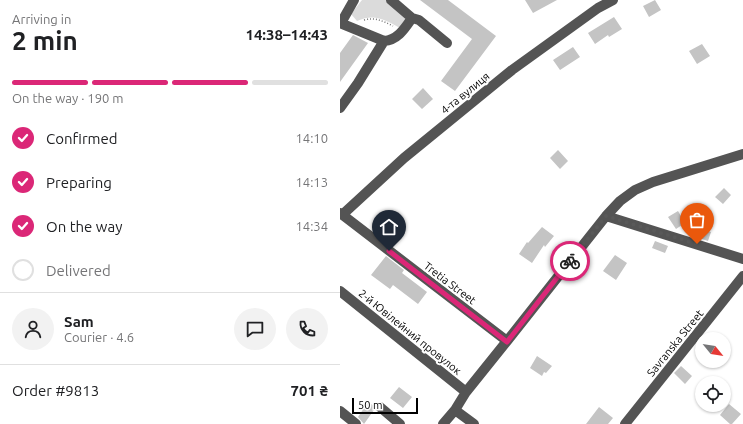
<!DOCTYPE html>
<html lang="en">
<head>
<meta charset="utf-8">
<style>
	body { margin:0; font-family:Ubuntu,sans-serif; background:#f2f2f2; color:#202124; height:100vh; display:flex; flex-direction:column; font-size:15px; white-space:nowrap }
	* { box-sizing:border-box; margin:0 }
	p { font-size:13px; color:#757577 }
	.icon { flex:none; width:22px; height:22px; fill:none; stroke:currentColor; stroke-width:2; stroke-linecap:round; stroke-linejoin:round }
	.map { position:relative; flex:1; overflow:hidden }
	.side { display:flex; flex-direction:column; background:#fff; width:340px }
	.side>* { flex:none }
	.needle { width:26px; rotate:120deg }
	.fabs { position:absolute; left:355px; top:332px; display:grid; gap:8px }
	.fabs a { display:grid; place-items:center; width:36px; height:36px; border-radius:50%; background:#fff; box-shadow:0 1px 3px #0004; font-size:20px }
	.scale { position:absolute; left:12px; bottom:10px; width:66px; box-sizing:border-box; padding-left:4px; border:2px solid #000; border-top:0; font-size:11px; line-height:14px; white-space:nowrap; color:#000; -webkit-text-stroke:3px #fff; paint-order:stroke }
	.pin { position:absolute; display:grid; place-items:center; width:34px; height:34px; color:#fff; margin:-41px -17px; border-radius:50% 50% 50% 0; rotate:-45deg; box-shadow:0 0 4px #0007 }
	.pin .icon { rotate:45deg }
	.courier { position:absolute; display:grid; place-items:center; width:40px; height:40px; margin:-20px; border:3px solid #db2777; border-radius:50%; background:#fff; color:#222; box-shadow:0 1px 5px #0007 }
	.overview em { font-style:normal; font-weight:700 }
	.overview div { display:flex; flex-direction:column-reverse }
	.overview { display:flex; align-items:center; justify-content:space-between; height:68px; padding:0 12px }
	h1 { font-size:26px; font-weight:700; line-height:30px }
	.bar { display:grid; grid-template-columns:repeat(4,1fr); gap:6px 4px; align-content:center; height:48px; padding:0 12px }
	.bar i { height:5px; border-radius:3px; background:#e0e0e0 }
	.bar .on { background:#db2777 }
	.bar p { grid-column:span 4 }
	.line { display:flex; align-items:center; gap:10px; padding:0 12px; border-top:1px solid #e0e0e0 }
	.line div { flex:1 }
	.round { display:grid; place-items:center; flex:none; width:42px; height:42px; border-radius:21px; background:#f2f2f2 }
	ol { padding:0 12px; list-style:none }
	li { display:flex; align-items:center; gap:12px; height:44px }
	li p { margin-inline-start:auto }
	li .icon { padding:4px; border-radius:50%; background:#db2777; color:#fff; stroke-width:4 }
	li:last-child { color:#757577 }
	li i { width:22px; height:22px; border:2px solid #e0e0e0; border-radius:50% }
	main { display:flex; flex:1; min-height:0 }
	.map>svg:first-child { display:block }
	.green { fill:#dbdbdb }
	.building { fill:#c4c4c4 }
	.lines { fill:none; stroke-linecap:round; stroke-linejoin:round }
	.path { stroke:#767676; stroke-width:1.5; stroke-dasharray:1 2; stroke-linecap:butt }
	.minor { stroke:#545454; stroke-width:10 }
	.done { stroke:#595959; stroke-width:4; stroke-dasharray:0 7.2 }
	.route { stroke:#db2777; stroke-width:5 }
	.labels { text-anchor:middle; stroke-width:4; stroke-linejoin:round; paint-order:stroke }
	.street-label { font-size:11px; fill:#000; stroke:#fff }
</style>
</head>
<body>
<main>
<section class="side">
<div class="overview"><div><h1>2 min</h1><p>Arriving in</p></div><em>14:38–14:43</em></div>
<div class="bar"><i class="on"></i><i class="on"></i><i class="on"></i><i></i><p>On the way · 190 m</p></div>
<ol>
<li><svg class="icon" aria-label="check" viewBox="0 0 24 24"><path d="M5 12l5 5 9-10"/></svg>Confirmed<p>14:10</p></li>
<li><svg class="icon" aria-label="check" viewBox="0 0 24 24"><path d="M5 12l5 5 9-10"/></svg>Preparing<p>14:13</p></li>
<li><svg class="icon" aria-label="check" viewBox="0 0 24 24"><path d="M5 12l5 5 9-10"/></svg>On the way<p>14:34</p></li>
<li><i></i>Delivered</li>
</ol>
<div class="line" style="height:72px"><a class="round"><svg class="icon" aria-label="person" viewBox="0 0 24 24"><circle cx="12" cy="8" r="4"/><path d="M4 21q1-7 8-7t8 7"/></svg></a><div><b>Sam</b><p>Courier · 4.6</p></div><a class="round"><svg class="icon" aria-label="chat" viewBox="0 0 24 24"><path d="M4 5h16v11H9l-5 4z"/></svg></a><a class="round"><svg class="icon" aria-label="phone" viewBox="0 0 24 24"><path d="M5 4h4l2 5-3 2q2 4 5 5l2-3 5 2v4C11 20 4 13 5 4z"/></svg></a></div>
<div class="line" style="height:52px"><div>Order #9813</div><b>701 ₴</b></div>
</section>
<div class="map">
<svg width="403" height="424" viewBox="0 0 403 424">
	<rect width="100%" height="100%" fill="#fff"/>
	<!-- green -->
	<path class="green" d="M22,0h28l18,13 -6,16c-17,-9 -27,-16 -45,-8l-6,-7z"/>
	<!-- building -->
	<path class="building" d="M80,0h28l48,36 -41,55 -14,-10 31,-42z
		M185,0h32l-24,13z
		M315,0l6,10 -12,7 -6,-11z
		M274,17l8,12 -13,8 -1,-2 -13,9 -7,-11z
		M13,35l15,8 -28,39v-29z
		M362,44l8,12 -13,8 -8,-13z
		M233,47l7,10 -20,13 -7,-10z
		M83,88l10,11 -11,10 -10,-10z
		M218,150l10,11 -8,8 -10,-11z
		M384,188l7,7 -8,9 -8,-7z
		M338,211l7,12 -9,6 -8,-12z
		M202,227l12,9 -9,11 -1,-2 -12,18 -13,-9 8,-12 1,1z
		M358,229l13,3 -3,9 -12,-4z
		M315,241l13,5 -3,7 -13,-5z
		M275,255l12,8 -11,17 -13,-9z
		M46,256l18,14 -2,3 25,19 -9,12 -25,-19 -3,4 -19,-14z
		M197,356l15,10 -6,7 -2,-1 -2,4 -12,-8z
		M341,366l11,10 -7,8 -11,-11z
		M59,387l13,10 -9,11 -13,-10z
		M28,402l6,4v4l-10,14 -6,-7z
		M389,404l12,10 -9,10h-2l-10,-9z
		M259,407l14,11 -5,6h-22z"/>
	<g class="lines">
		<!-- path -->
		<path class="path" d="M24,20c11,-3 19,1 29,6"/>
		<!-- minor -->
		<path class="minor" d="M51,0l21,18
			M0,23l44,18 -26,42 -18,25
			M1,23l13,-23
			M44,41c14,-1 21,-13 28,-23l7,2 28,23
			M0,213l167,128
			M2,215l62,-57 108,-88 86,-62 15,-8
			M266,216l137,43
			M0,291l126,101
			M40,407l20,17
			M115,410l19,14
			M0,411l16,13
			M103,424l12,-14 11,-18 41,-51 99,-125 14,-15 15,-11 18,-8 90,-28
			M285,424l118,-148"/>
	</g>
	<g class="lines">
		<!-- done -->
		<path class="done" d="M230,261l36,-45 91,28"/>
		<!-- route -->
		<path class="route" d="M49,251l118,91 63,-81"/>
	</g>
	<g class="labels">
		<!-- street labels -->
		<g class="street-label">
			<text transform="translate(125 93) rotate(-39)" y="4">4-та вулиця</text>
			<text transform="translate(110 283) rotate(37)" y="4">Tretia Street</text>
			<text transform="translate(70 332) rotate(39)" y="4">2-й Ювілейний провулок</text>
			<text transform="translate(335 343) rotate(-51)" y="4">Savranska Street</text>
		</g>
	</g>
</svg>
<div class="fabs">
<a><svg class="needle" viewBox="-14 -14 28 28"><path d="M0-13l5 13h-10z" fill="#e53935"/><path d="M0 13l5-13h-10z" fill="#757577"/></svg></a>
<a><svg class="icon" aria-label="locate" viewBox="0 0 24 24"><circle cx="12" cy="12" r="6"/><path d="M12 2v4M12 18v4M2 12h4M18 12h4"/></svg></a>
</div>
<div class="scale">50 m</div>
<div class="pin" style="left:357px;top:244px;background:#ea580c"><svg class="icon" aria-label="bag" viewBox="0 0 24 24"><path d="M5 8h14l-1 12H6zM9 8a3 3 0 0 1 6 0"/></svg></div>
<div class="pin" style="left:49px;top:251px;background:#1f2937"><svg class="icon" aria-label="home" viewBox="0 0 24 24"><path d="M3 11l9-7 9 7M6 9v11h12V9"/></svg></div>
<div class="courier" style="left:230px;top:261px"><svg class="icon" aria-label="bike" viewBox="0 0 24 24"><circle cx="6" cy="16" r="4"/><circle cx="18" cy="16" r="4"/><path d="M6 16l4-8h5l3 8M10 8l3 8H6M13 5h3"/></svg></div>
</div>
</main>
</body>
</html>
